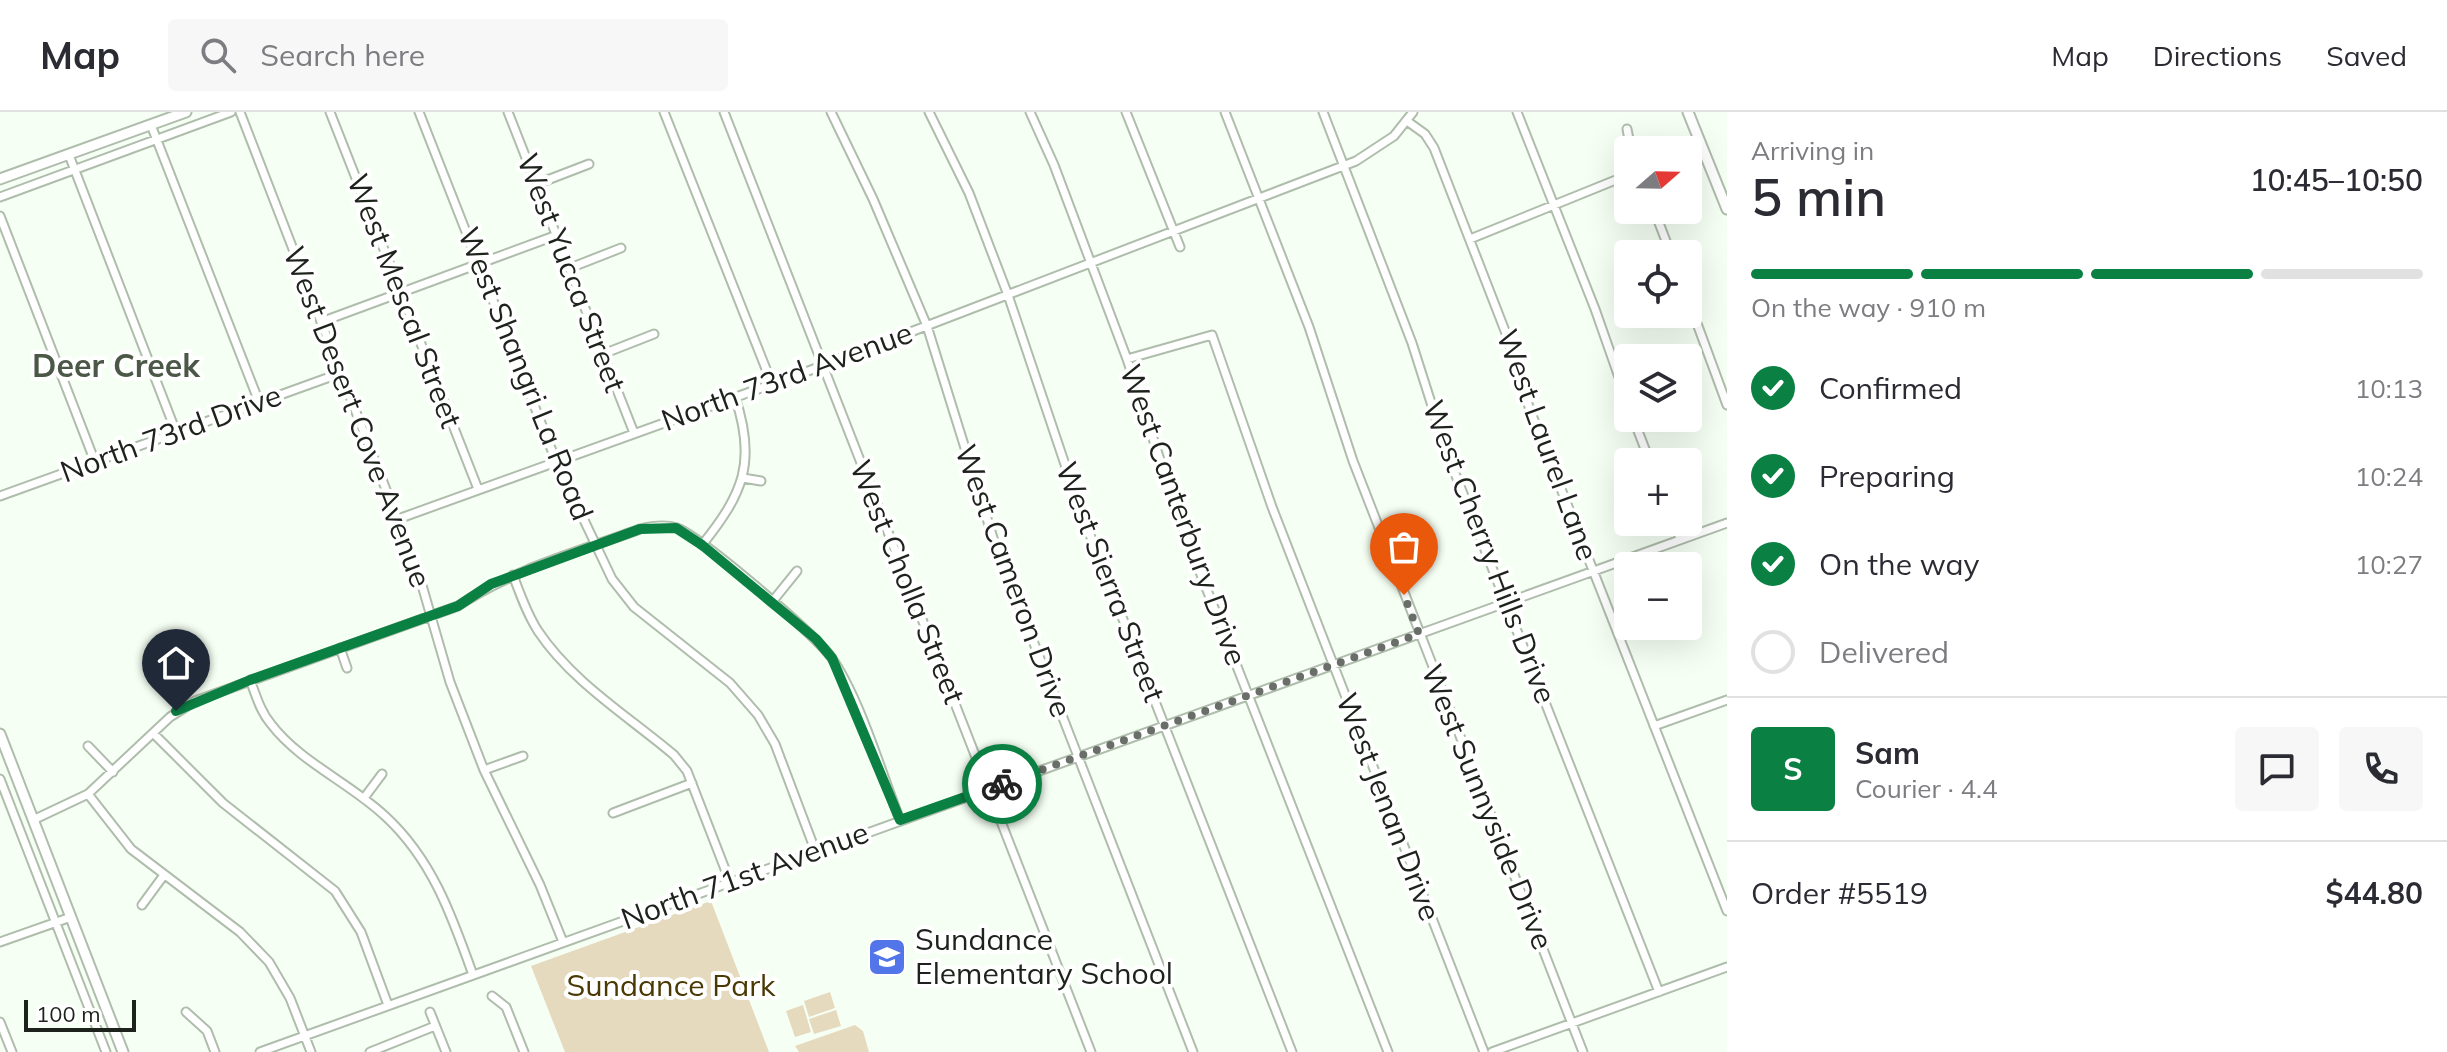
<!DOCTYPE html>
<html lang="en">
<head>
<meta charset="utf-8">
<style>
	body { margin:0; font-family:Mulish,sans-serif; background:#f7f7f7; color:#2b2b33; height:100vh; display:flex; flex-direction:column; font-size:30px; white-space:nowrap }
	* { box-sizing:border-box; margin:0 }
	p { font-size:26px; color:#7c7c81 }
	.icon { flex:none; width:44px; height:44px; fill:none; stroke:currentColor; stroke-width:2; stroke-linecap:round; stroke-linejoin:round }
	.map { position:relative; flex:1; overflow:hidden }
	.side { display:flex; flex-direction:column; background:#fff; width:720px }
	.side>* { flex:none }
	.needle { width:52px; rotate:70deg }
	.fabs { position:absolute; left:1614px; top:24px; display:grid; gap:16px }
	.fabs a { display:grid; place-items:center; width:88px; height:88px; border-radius:8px; background:#fff; box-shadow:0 8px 32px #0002; font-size:40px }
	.scale { position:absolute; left:24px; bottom:20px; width:112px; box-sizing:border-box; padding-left:8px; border:4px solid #1d221c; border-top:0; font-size:22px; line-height:28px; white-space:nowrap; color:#1d221c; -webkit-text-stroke:6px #fff; paint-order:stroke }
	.pin { position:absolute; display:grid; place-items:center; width:68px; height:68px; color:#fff; margin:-82px -34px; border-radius:50% 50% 50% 0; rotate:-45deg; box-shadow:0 0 8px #0007 }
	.pin .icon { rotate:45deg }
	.courier { position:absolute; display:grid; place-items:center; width:80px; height:80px; margin:-40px; border:6px solid #0b8043; border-radius:50%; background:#fff; color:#222; box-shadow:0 2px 10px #0007 }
	.overview em { font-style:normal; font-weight:600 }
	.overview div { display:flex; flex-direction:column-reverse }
	.overview { display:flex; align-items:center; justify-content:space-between; height:136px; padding:0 24px }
	h1 { font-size:52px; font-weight:600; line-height:60px }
	.bar { display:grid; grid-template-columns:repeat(4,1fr); gap:12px 8px; align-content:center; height:96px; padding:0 24px }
	.bar i { height:10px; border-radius:6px; background:#e1e1e2 }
	.bar .active { background:#0b8043 }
	.bar p { grid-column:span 4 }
	.line { display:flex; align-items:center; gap:20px; padding:0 24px; border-top:2px solid #e1e1e2 }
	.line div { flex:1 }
	.round { display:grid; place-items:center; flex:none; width:84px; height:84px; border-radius:8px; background:#f7f7f7 }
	ol { padding:0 24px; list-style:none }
	li { display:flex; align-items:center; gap:24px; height:88px }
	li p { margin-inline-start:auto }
	li .icon { padding:8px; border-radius:50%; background:#0b8043; color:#fff; stroke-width:4 }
	li:last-child { color:#7c7c81 }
	li i { width:44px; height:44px; border:4px solid #e1e1e2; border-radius:50% }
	header { display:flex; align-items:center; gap:48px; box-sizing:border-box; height:112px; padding:0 40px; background:#fff; border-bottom:2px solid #e1e1e2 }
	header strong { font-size:38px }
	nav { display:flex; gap:44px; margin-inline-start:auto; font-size:28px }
	.search { width:560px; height:72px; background:#f7f7f7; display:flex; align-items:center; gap:20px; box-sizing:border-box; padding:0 28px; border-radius:8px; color:#7c7c81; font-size:30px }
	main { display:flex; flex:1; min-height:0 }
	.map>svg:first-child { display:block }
	.green { fill:#e5d9be }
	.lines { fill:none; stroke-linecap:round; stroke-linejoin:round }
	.minor-casing { stroke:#afbdac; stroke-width:11 }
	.major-casing { stroke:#afbdac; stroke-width:13 }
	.minor { stroke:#fff; stroke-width:7 }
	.major { stroke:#fff; stroke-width:9 }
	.done { stroke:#696f68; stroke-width:8; stroke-dasharray:0 14.4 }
	.route { stroke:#0b8043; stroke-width:10 }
	.labels { text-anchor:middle; stroke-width:8; stroke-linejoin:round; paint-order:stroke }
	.street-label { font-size:30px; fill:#1d221c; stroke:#fff }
	.poi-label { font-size:30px; fill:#1d221c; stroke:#fff; text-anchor:start }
	.park-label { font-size:30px; fill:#4b3904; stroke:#fff }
	.neighbourhood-label { font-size:32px; font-weight:bold; fill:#4b5747; stroke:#fff }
</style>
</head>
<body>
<header>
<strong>Map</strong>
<div class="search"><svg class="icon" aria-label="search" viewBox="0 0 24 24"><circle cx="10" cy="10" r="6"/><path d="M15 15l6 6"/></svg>Search here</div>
<nav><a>Map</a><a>Directions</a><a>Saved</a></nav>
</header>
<main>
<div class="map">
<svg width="1727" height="940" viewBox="0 0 1727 940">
	<rect width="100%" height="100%" fill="#f6fff4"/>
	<!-- green -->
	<path class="green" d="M711,789l58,151h-204l-34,-86z
		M830,880l5,16 -26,9 -5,-16z
		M803,893l8,27 -16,5 -9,-26z
		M836,898l5,16 -27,8 -5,-15z
		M855,913l8,6 6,21h-70l-4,-6z"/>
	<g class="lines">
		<!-- minor casing -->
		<g class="minor-casing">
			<path id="minor" d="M240,0l179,463 31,107 34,88 56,115 23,57
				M330,0l148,377
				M419,0l137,349 56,118 22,28 96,76 28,32 17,29 40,106
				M508,0l126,321
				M664,0l108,272
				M724,0l367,940
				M831,0l42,87 54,127 66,212 200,514
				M929,0l40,81 39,102 73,217 211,540
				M1030,0l24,53 73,194 53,162 208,531
				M1126,0l54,135
				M1225,0l84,215 44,134 230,591
				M1323,0l89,231 35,110 212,539
				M1517,0l78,197 33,94
				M1407,9l18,13 9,14 73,188 23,74 197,501
				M151,13l108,277
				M1627,17l4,21
				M1688,38l13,-5
				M69,43l107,277
				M537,72l52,-20
				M0,85l231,-85
				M1654,98l17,44
				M0,104l95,246
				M1470,127l158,-64
				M570,156l51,-20
				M1688,187l39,106
				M321,210l236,-87
				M603,242l51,-20
				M1127,247l85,-24 60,172 212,545
				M1633,306l17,44
				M743,366l18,3
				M0,384l341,-123
				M398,407l424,-153 534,-205 38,-25 19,-24
				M1674,410l6,17
				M702,433c41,-51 55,-83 33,-148
				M513,463c7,19 14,39 25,56 34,51 90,85 136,124l13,16 43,111
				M772,490l25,-31
				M340,536l7,20
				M250,568c6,15 10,31 21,44 29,38 79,59 114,92 47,43 67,100 88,159
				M1654,614l73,-26
				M153,621l70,70 112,88 26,41 27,73
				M88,634l25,26
				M484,658l39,-14
				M0,667l106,273
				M88,682l43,55 109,83 29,30 21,36 21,54
				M364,686l18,-24
				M613,701l79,-30
				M33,708l55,-26 82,-77 25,-16 263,-95c55,-37 120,-54 182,-77 12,-3 25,-5 37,-1 23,8 139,107 154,129 29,41 50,115 69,163
				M142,793l22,-30
				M0,830l71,-25
				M492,884l14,11 18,45
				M186,900l21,19 8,21
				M430,900l16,40
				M0,910l12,30
				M260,940l1467,-529
				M370,940l65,-26
				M1492,940l235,-85"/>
		</g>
		<!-- major casing -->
		<g class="major-casing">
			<path id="major" d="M1688,0l39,97
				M0,67l186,-67
				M0,622l123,318"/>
		</g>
		<!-- minor -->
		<use href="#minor" class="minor"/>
		<!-- major -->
		<use href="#major" class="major"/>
	</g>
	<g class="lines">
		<!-- done -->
		<path class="done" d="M1002,672l417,-150 -15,-39"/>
		<!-- route -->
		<path class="route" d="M176,599l74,-31 208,-74 33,-22 149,-55 36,-1 26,17 114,94 16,19 68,162 102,-36"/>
	</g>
	<!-- icons -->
	<defs>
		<g id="school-square" transform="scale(2)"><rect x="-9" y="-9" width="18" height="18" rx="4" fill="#5276ea" stroke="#fff"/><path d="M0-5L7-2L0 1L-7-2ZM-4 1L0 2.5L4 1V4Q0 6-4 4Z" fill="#fff"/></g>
	</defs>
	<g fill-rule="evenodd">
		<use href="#school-square" x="887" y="845"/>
	</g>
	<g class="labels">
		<!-- street labels -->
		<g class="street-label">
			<text transform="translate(571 161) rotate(69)" y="10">West Yucca Street</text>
			<text transform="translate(404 189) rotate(69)" y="10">West Mescal Street</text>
			<text transform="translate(525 262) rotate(68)" y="10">West Shangri La Road</text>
			<text transform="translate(787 265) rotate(-20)" y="10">North 73rd Avenue</text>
			<text transform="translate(357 305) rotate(69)" y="10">West Desert Cove Avenue</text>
			<text transform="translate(171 322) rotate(-20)" y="10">North 73rd Drive</text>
			<text transform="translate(1547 333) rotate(70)" y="10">West Laurel Lane</text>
			<text transform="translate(1183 403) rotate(70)" y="10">West Canterbury Drive</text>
			<text transform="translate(1489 440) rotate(69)" y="10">West Cherry Hills Drive</text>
			<text transform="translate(1013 469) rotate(70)" y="10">West Cameron Drive</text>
			<text transform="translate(907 470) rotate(68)" y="10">West Cholla Street</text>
			<text transform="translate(1110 470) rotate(69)" y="10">West Sierra Street</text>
			<text transform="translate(1388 695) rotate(69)" y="10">West Jenan Drive</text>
			<text transform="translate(1487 695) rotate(68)" y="10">West Sunnyside Drive</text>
			<text transform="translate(745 764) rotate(-20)" y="10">North 71st Avenue</text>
		</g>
		<!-- poi labels -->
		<g class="poi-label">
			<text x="915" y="838">Sundance<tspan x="915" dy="34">Elementary School</tspan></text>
		</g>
		<!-- park labels -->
		<g class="park-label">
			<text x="671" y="884">Sundance Park</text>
		</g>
		<!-- neighbourhood labels -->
		<g class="neighbourhood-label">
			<text x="116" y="265">Deer Creek</text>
		</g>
	</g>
</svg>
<div class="fabs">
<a><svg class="needle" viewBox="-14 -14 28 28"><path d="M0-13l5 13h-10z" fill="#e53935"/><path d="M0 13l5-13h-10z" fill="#7c7c81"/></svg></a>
<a><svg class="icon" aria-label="locate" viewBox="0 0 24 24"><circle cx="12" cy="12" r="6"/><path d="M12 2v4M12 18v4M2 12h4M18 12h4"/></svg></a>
<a><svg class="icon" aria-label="layers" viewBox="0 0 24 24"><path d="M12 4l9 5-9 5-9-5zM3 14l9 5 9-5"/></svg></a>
<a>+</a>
<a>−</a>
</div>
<div class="scale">100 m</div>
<div class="pin" style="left:1404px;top:483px;background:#ea580c"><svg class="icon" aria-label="bag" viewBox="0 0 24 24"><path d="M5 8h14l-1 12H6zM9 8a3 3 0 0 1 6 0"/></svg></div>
<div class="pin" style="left:176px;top:599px;background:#1f2937"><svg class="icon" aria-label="home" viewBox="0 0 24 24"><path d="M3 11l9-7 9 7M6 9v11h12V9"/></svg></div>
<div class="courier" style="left:1002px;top:672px"><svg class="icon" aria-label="bike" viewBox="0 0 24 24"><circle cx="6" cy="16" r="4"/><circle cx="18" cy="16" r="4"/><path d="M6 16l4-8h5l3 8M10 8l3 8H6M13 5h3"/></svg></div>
</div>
<section class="side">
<div class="overview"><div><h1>5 min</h1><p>Arriving in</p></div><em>10:45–10:50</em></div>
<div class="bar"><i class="active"></i><i class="active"></i><i class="active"></i><i></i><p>On the way · 910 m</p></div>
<ol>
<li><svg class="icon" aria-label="check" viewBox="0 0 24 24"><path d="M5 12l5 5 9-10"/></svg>Confirmed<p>10:13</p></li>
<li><svg class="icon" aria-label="check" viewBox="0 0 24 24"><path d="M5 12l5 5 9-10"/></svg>Preparing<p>10:24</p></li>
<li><svg class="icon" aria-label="check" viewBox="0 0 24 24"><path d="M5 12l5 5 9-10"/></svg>On the way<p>10:27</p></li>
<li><i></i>Delivered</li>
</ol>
<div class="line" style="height:144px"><b class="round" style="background:#0b8043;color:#fff">S</b><div><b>Sam</b><p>Courier · 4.4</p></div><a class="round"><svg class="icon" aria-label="chat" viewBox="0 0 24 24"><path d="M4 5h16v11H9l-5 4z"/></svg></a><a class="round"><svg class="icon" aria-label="phone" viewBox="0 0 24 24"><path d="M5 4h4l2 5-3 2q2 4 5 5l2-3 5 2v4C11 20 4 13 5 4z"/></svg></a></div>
<div class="line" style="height:104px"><div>Order #5519</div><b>$44.80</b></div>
</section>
</main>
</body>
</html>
